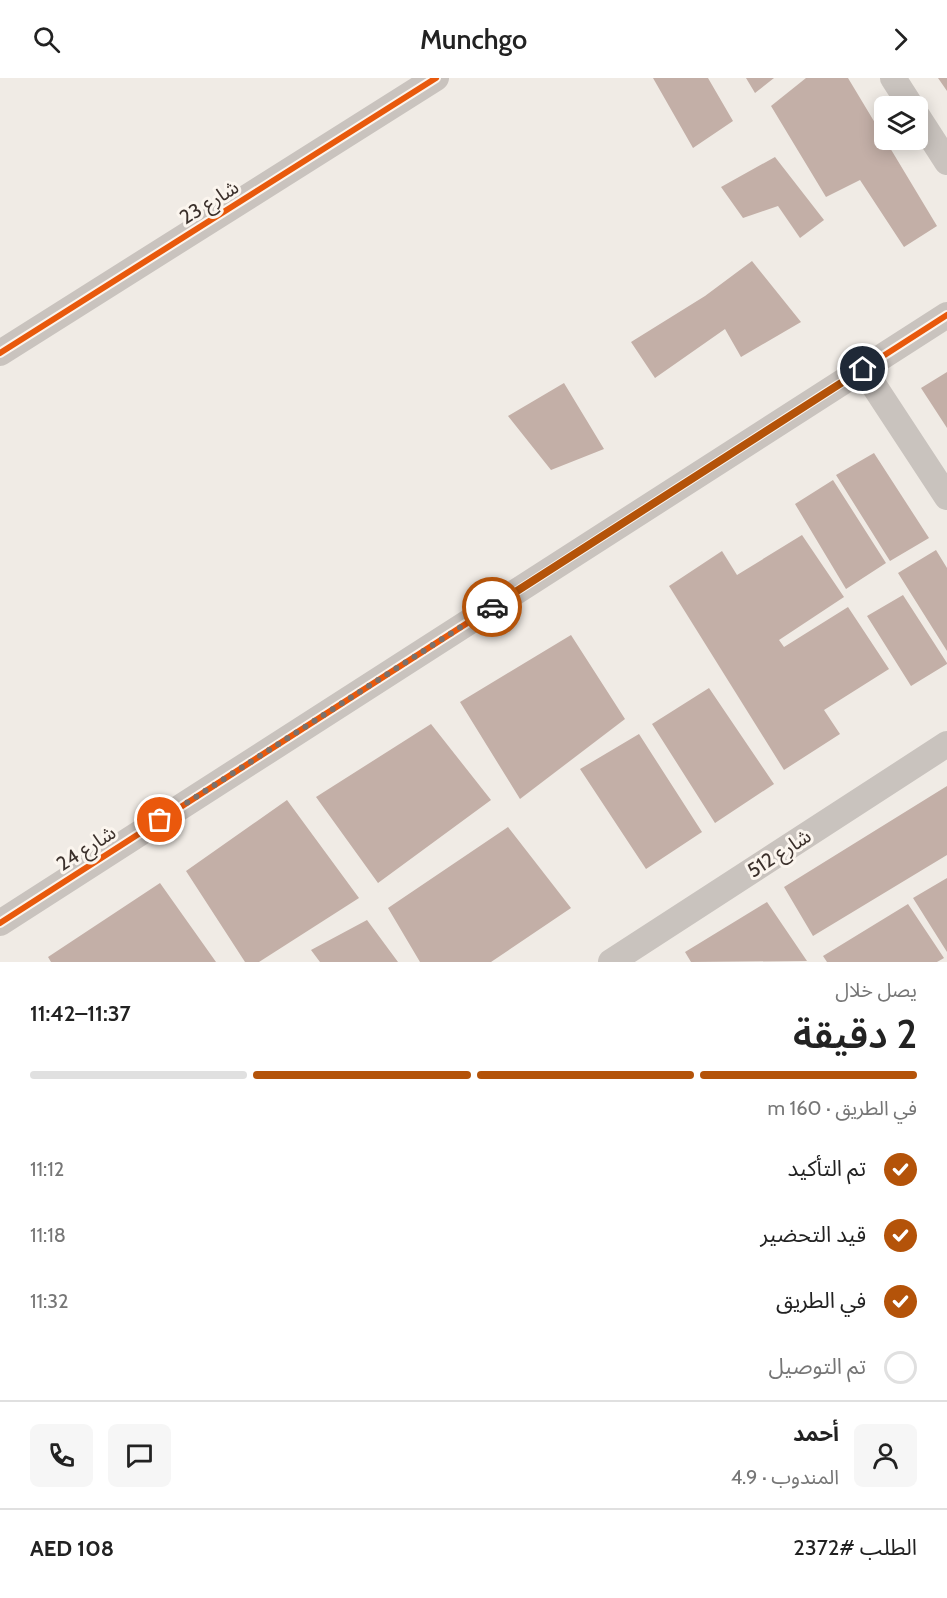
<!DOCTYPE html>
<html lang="ar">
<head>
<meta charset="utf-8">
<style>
	body { margin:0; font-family:Cabin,"Noto Sans Arabic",sans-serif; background:#f6f6f6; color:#222; direction:rtl; height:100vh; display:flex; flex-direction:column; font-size:22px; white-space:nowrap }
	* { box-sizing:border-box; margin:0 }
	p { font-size:20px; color:#767676 }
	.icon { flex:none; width:33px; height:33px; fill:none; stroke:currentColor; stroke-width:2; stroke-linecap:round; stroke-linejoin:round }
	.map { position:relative; height:884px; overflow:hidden; direction:ltr }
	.side { display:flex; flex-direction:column; background:#fff; flex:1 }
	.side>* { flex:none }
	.controls { position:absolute; left:874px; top:18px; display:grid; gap:12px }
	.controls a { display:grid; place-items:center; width:54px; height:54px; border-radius:9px; background:#fff; box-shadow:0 3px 15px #0003; font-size:30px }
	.pin { position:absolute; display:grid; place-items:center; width:51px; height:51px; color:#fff; margin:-26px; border:3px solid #fff; border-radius:50%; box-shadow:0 2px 6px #0007 }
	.courier { position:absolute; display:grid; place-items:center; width:60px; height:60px; margin:-30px; border:4px solid #b45309; border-radius:50%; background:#fff; color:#222; box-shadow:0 2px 8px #0007 }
	.headline em { font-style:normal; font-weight:600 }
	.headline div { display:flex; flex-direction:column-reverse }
	.headline { display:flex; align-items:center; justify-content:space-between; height:102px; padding:0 30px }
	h1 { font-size:39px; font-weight:600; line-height:45px }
	.bar { display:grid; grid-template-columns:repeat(4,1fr); gap:9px 6px; align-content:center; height:72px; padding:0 30px }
	.bar i { height:8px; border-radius:4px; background:#e0e0e0 }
	.bar .on { background:#b45309 }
	.bar p { grid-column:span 4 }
	.line { display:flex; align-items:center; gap:15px; padding:0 30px; border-top:2px solid #e0e0e0 }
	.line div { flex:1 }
	.round { display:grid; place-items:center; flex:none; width:63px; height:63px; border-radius:9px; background:#f6f6f6 }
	ol { padding:0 30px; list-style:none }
	li { display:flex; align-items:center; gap:18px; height:66px }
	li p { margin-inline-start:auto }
	li .icon { padding:6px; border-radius:50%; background:#b45309; color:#fff; stroke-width:4 }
	li:last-child { color:#767676 }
	li i { width:33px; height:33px; border:3px solid #e0e0e0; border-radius:50% }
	header { display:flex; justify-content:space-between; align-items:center; height:78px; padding:0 30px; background:#fff; font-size:27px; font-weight:600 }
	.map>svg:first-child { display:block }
	.building { fill:#c3afa7 }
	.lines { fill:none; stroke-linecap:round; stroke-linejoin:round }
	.minor { stroke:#c9c3be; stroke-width:26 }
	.cycleway-casing { stroke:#fbf5ee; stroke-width:10 }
	.cycleway { stroke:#e8590c; stroke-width:6 }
	.done { stroke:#7a716c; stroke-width:6; stroke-dasharray:0 10.8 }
	.route { stroke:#b45309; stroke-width:8 }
	.labels { text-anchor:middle; stroke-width:6; stroke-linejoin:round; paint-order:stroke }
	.street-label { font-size:20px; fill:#3b302b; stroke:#fbf5ee }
</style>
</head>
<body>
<header><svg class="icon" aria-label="forward" viewBox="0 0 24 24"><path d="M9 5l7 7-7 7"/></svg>Munchgo<svg class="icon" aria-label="search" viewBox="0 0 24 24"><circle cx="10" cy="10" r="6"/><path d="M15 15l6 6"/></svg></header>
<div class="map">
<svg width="947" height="884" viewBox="0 0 947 884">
	<rect width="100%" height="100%" fill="#f0ebe5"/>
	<!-- building -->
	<path class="building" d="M653,0h55l25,43 -40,27z
		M746,0h28l-19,15z
		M806,0h42l89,148 -33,21 -44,-67 -34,17 -55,-91z
		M938,0h9v13z
		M775,79l49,63 -24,18 -22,-32 -35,12 -22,-31z
		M752,183l49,61 -60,35 -16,-28 -70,49 -24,-36 74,-46z
		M947,294v56l-26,-40z
		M564,305l40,66 -53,21 -43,-54z
		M874,375l55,85 -39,23 -54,-86z
		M833,402l53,83 -40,26 -51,-85z
		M802,457l42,62 -65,43 5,7 64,-40 41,62 -65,41 16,24 -56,36 -115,-184 53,-35 15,24z
		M936,472l11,18v83l-49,-78z
		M903,517l44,68v1l-36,22 -44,-70z
		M571,557l54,84 -105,80 -60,-97z
		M709,610l65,96 -59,39 -63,-99z
		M431,646l60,76 -113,83 -62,-86z
		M639,656l63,98 -56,37 -66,-100z
		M947,708v69l-134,81 -29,-49z
		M287,722l72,98 -100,64h-14l-59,-91z
		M508,749l63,81 -80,54h-71l-32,-54z
		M947,800v74l-34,-54z
		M160,805l56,79h-165l-3,-5z
		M767,824l40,59 -116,1 -6,-10z
		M908,826l36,54 -7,4h-110l-4,-6z
		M367,842l31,42h-78l-9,-12z"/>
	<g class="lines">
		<!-- minor -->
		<path class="minor" d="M893,0l18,28
			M918,39l29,45
			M0,275l436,-275
			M863,291l84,128
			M0,845l947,-608
			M611,884l336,-218"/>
		<!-- cycleway casing -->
		<g class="cycleway-casing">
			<path id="cycleway" d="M0,275l436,-275
				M0,845l947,-608"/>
		</g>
		<!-- cycleway -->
		<use href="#cycleway" class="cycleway"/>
	</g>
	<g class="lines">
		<!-- done -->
		<path class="done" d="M160,742l332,-213"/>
		<!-- route -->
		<path class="route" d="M492,529l371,-238"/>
	</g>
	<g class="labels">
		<!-- street labels -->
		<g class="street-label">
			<text transform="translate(209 124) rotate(-32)" y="7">شارع 23</text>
			<text transform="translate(86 770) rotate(-33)" y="7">شارع 24</text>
			<text transform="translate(779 775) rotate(-33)" y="7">شارع 512</text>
		</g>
	</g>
</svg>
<div class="controls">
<a><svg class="icon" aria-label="layers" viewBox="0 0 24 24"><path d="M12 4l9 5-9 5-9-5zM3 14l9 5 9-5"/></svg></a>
</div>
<div class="pin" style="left:160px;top:742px;background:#ea580c"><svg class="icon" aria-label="bag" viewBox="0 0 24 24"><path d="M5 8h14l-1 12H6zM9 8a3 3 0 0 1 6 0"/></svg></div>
<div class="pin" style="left:863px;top:291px;background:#1f2937"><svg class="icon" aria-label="home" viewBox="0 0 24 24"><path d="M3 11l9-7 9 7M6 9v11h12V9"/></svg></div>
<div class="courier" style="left:492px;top:529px"><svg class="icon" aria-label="car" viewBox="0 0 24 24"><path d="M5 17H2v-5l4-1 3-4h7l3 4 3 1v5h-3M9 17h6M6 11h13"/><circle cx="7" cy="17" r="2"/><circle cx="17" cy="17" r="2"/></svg></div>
</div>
<section class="side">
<div class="headline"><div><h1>2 دقيقة</h1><p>يصل خلال</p></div><em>11:37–11:42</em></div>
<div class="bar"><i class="on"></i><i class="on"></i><i class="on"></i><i></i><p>في الطريق · 160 m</p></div>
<ol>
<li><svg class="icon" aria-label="check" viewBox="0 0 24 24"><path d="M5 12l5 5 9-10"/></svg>تم التأكيد<p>11:12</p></li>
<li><svg class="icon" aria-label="check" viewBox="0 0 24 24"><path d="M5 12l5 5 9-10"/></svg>قيد التحضير<p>11:18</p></li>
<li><svg class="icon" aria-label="check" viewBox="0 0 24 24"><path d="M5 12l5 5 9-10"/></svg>في الطريق<p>11:32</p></li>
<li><i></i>تم التوصيل</li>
</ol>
<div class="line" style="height:108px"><a class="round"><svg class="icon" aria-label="person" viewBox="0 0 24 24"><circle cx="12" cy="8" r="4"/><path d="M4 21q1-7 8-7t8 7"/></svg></a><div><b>أحمد</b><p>المندوب · 4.9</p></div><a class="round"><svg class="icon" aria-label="chat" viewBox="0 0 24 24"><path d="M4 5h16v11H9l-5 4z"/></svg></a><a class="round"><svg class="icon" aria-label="phone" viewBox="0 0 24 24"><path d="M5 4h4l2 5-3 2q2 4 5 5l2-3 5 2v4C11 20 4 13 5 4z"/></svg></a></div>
<div class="line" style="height:78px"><div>الطلب #2372</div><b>AED 108</b></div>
</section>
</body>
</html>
